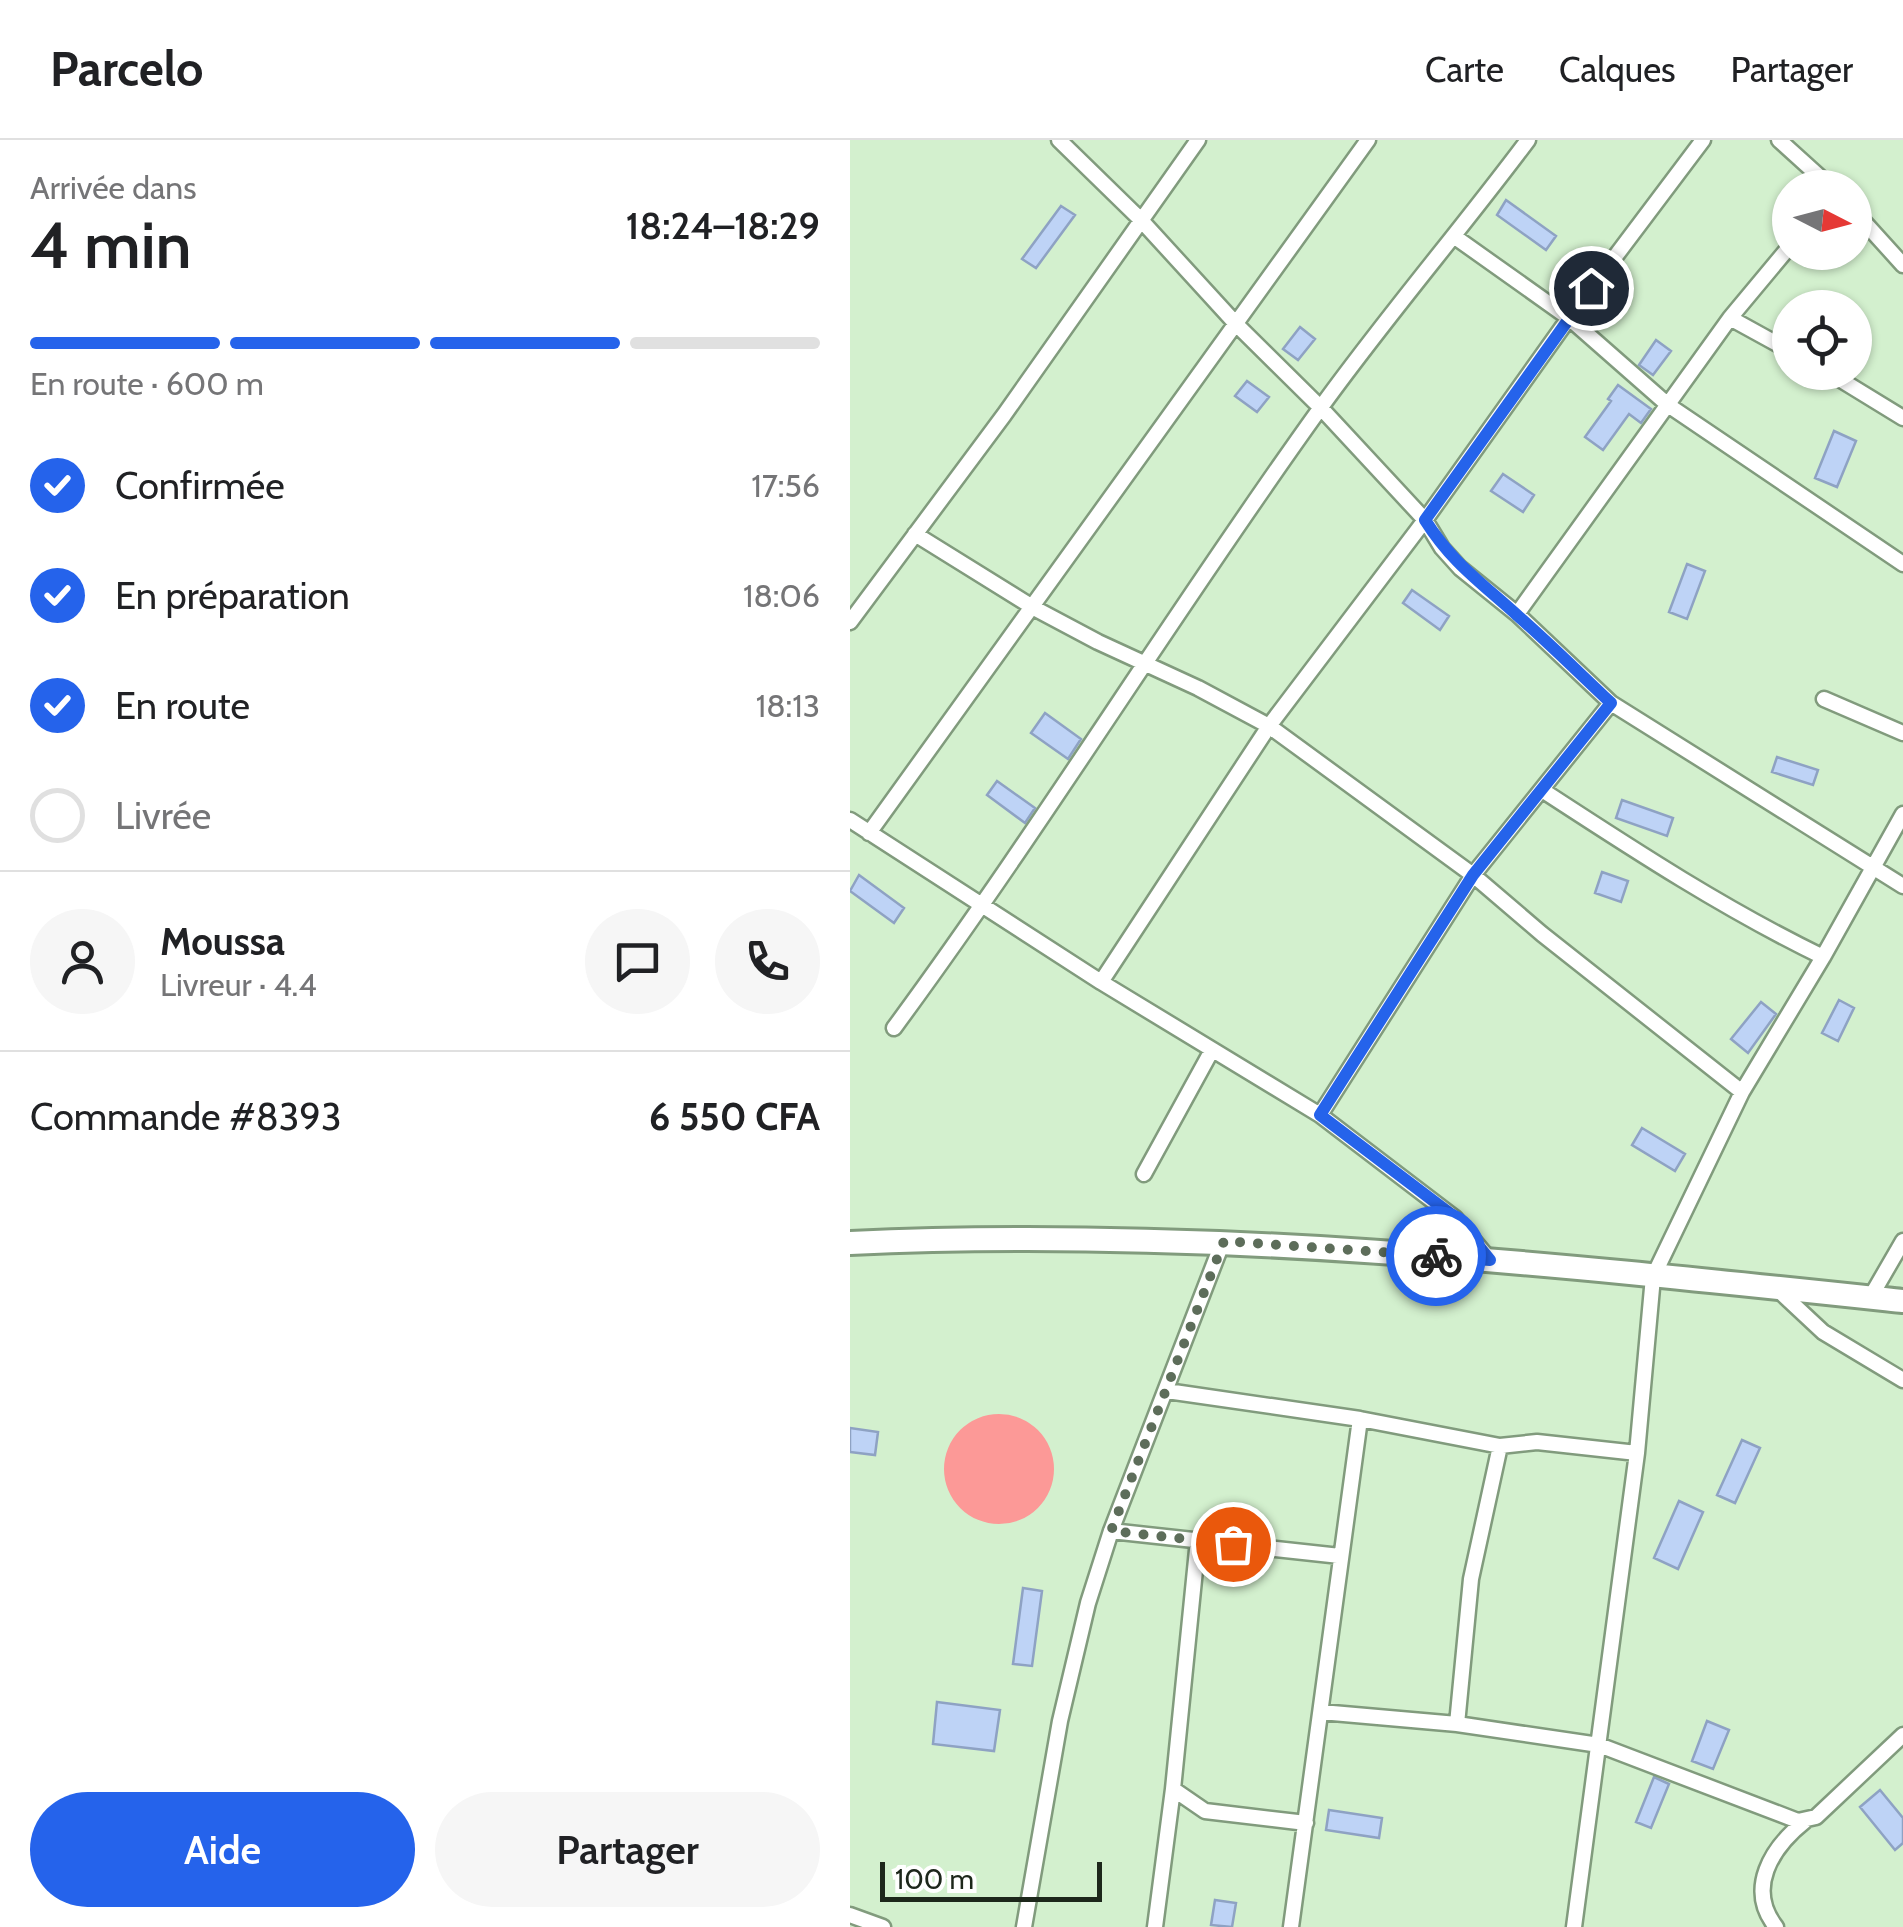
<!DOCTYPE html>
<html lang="fr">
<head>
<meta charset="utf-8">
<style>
	body { margin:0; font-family:Cabin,sans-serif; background:#f6f6f6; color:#202124; height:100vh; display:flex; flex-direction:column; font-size:38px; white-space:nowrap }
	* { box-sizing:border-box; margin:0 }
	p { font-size:32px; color:#757577 }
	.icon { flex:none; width:55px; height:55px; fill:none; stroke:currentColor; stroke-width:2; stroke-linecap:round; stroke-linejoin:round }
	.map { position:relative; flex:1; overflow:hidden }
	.panel { display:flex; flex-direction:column; background:#fff; width:850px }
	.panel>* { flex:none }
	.needle { width:65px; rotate:96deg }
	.fabs { position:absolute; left:922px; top:30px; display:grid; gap:20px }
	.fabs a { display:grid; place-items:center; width:100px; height:100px; border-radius:50%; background:#fff; box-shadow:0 2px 8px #0004; font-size:50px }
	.scale { position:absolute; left:30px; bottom:25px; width:222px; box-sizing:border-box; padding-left:10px; border:5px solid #1d271b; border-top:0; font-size:28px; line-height:35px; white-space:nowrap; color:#1d271b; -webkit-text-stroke:8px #fff; paint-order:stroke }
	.pin { position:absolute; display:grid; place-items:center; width:85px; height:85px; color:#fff; margin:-42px; border:5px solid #fff; border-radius:50%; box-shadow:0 2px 10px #0007 }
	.courier { position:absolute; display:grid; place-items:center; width:100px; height:100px; margin:-50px; border:8px solid #2563eb; border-radius:50%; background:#fff; color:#222; box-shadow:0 2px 12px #0007 }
	.summary em { font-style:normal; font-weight:600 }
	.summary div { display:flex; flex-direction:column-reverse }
	.summary { display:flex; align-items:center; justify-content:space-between; height:170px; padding:0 30px }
	h1 { font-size:65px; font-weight:600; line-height:75px }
	.bar { display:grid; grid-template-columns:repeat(4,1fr); gap:15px 10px; align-content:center; height:120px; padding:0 30px }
	.bar i { height:12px; border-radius:8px; background:#e0e0e0 }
	.bar .active { background:#2563eb }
	.bar p { grid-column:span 4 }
	.line { display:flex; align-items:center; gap:25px; padding:0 30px; border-top:2px solid #e0e0e0 }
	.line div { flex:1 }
	.round { display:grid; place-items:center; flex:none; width:105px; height:105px; border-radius:52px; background:#f6f6f6 }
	ol { padding:0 30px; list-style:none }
	li { display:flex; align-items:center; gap:30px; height:110px }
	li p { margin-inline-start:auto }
	li .icon { padding:10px; border-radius:50%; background:#2563eb; color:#fff; stroke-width:4 }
	li:last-child { color:#757577 }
	li i { width:55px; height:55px; border:5px solid #e0e0e0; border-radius:50% }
	.action { display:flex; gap:20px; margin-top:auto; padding:20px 30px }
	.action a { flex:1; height:115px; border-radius:60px; background:#2563eb; color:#fff; font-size:40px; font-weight:600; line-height:115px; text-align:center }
	.action a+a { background:#f6f6f6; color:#202124 }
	header { display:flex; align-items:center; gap:60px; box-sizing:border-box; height:140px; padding:0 50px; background:#fff; border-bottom:2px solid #e0e0e0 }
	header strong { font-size:48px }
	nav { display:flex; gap:55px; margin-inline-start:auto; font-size:35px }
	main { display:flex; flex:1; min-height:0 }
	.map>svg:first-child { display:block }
	.green { fill:#fc9997 }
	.building { fill:#bed3f6; stroke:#8ea2c3; stroke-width:2.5 }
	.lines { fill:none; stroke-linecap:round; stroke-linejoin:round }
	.street-casing { stroke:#819b7d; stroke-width:19 }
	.primary-casing { stroke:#819b7d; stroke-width:28 }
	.street { stroke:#fff; stroke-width:14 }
	.primary { stroke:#fff; stroke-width:22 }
	.done { stroke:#5d6d5a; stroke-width:10; stroke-dasharray:0 18 }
	.route { stroke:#2563eb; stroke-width:12 }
</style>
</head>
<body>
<header>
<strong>Parcelo</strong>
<nav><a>Carte</a><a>Calques</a><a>Partager</a></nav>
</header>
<main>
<section class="panel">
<div class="summary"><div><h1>4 min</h1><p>Arrivée dans</p></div><em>18:24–18:29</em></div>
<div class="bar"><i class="active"></i><i class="active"></i><i class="active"></i><i></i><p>En route · 600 m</p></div>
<ol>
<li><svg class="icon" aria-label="check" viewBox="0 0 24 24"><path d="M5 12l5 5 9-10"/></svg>Confirmée<p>17:56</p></li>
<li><svg class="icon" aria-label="check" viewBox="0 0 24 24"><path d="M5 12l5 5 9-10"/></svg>En préparation<p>18:06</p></li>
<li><svg class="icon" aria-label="check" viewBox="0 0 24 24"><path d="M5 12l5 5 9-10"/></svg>En route<p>18:13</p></li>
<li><i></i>Livrée</li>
</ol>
<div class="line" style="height:180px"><a class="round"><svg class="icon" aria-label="person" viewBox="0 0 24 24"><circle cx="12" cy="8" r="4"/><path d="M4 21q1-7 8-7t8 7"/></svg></a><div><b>Moussa</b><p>Livreur · 4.4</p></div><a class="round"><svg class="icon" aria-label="chat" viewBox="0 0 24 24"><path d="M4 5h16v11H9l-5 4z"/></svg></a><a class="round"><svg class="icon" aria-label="phone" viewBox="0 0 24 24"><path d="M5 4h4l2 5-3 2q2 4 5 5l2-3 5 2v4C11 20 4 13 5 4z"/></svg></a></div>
<div class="line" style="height:130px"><div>Commande #8393</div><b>6 550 CFA</b></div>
<div class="action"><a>Aide</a><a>Partager</a></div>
</section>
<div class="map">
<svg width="1053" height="1787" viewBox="0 0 1053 1787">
	<rect width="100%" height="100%" fill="#d3f0ce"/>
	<!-- green -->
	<path class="green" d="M94 1329a55 55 0 1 1 110 0a55 55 0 1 1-110 0Z"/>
	<!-- building -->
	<path class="building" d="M656,60l50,36 -10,14 -49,-35z
		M211,66l14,9 -39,53 -14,-9z
		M450,187l15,12 -17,21 -15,-11z
		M806,200l15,11 -18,24 -14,-10z
		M397,241l22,16 -12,15 -22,-16z
		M768,245l33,24 -10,14 -12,-9 -26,36 -18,-13 26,-36 -3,-2z
		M984,291l22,10 -19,46 -22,-9z
		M653,334l31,21 -11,17 -32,-21z
		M837,424l18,7 -18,48 -18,-7z
		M562,450l37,26 -9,14 -37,-27z
		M195,573l36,26 -13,20 -37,-26z
		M927,617l41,13 -5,15 -41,-13z
		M147,641l38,27 -10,15 -38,-28z
		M772,660l51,18 -6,18 -51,-18z
		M752,732l26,9 -7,21 -26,-9z
		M9,735l45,33 -10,15 -44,-32z
		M989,860l15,8 -16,33 -16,-8z
		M911,862l15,12 -28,39 -17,-14z
		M792,988l43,26 -10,17 -43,-26z
		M0,1288l28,4 -3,23 -25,-3z
		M892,1300l18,8 -25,55 -18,-8z
		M829,1361l24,11 -25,57 -24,-11z
		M173,1448l19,3 -10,75 -19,-2z
		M87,1562l63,8 -6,41 -61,-7z
		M857,1581l22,9 -16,39 -21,-8z
		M804,1637l15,7 -18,44 -15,-6z
		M1030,1650l23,28v25l-8,7 -35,-43z
		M479,1670l53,8 -3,20 -53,-8z
		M365,1760l21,3 -4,24 -21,-2z"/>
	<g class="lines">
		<!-- street casing -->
		<g class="street-casing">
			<path id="street" d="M209,0l81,79 97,106 84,83 104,112 17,28 18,20 57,46 94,89 292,183
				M929,0l53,48
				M1005,72l48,53
				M605,97l114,81 99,87 235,159
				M880,178l60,33
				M978,232l75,46
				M65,394l119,74 64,34 100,46 71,38 204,149 69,59 200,158
				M667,474l213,-296 60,-72
				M0,482l154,-207 194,-275
				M974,559l79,34
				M692,650c92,60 182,119 281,167
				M0,680l251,162 219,133 135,103 35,42
				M19,693l499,-693
				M251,842l168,-256 156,-206 144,-202 134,-178
				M44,888c148,-201 279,-415 425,-618 66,-92 141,-179 209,-270
				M470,975l153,-240 138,-172
				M294,1034l68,-124
				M926,1148l47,44 80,48
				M1020,1158l33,-57
				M317,1251l193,28 140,27 37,-4 100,11
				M261,1391l229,25
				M471,1572l136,12 142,21 199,76 18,-4 87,-82
				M607,1584l14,-145 29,-133
				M323,1649l32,22 101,12
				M0,1775l33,12
				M174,1787l36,-206 28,-118 23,-72 112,-290
				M305,1787l18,-138 25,-249
				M441,1787l69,-508
				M724,1787l63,-474 16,-176 89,-185 81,-135 80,-143
				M926,1787c-30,-38 -5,-79 29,-106"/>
		</g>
		<!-- primary casing -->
		<g class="primary-casing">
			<path id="primary" d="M0,1103c352,-17 703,21 1053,58"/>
		</g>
		<!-- street -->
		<use href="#street" class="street"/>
		<!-- primary -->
		<use href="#primary" class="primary"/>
	</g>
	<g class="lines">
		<!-- done -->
		<path class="done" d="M383,1404l-122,-13 113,-290 212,15"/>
		<!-- route -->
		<path class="route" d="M586,1116l54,4 -34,-42 -136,-103 153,-240 138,-172c-31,-29 -61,-59 -93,-87 -36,-33 -66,-53 -93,-96l166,-232"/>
	</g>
</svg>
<div class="fabs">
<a><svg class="needle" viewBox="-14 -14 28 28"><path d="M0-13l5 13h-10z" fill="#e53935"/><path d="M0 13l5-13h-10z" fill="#757577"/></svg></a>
<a><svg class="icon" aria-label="locate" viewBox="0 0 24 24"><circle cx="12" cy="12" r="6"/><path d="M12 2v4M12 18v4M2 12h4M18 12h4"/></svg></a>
</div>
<div class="scale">100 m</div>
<div class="pin" style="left:383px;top:1404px;background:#ea580c"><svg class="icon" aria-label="bag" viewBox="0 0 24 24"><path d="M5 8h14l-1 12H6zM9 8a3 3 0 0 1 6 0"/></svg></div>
<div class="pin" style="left:741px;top:148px;background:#1f2937"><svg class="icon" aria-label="home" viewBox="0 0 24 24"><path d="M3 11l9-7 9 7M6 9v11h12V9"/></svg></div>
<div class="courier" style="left:586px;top:1116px"><svg class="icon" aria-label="bike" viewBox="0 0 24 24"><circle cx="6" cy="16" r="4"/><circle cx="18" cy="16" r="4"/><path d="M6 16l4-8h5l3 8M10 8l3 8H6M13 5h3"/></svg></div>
</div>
</main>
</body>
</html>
